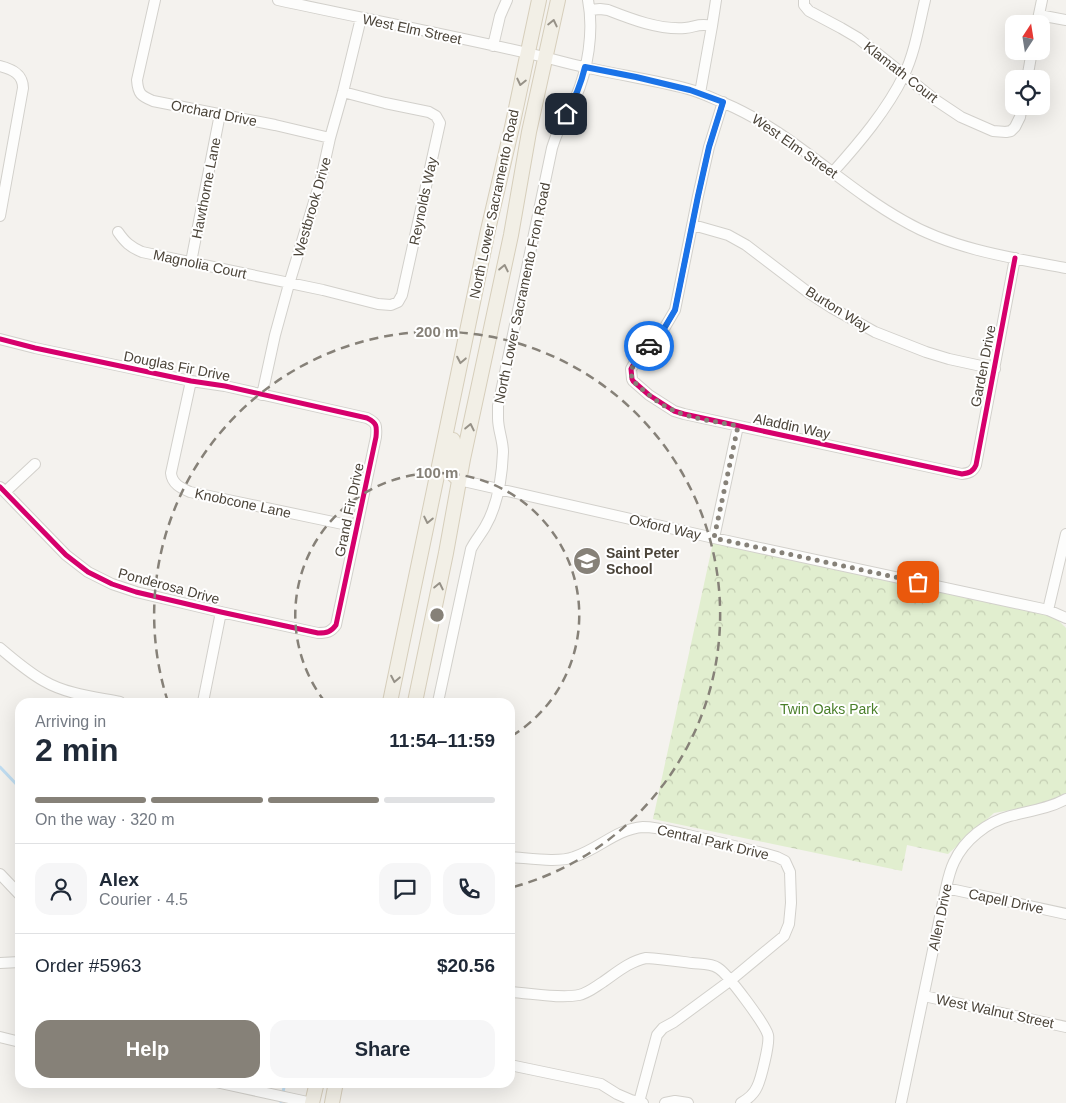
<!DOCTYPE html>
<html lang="en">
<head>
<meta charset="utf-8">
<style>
	body { margin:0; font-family:Arial,sans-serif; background:#f6f6f7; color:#1f2937; height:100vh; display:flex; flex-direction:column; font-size:19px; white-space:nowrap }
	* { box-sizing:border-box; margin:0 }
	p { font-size:16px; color:#747a83 }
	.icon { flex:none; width:28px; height:28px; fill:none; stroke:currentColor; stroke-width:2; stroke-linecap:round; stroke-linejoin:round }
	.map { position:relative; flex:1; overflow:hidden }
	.side { position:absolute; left:15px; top:698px; width:500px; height:390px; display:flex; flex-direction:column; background:#fff; border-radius:15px; box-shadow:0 5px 20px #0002 }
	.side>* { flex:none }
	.needle { width:32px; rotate:12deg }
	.controls { position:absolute; left:1005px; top:15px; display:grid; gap:10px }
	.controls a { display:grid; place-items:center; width:45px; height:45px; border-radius:10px; background:#fff; box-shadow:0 5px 20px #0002; font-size:25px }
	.pin { position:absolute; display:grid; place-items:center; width:42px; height:42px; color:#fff; margin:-21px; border-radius:10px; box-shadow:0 2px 8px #0006 }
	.courier { position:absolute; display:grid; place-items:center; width:50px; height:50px; margin:-25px; border:4px solid #1a73e8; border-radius:50%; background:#fff; color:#222; box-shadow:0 1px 6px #0007 }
	.headline em { font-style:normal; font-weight:700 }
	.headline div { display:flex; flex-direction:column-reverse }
	.headline { display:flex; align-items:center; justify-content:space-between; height:85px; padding:0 20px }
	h1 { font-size:32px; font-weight:700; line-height:38px }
	.bar { display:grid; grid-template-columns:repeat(4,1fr); gap:8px 5px; align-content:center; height:60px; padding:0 20px }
	.bar i { height:6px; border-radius:4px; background:#e0e1e3 }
	.bar .active { background:#868178 }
	.bar p { grid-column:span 4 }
	.line { display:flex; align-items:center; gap:12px; padding:0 20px; border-top:1px solid #e0e1e3 }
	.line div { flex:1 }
	.round { display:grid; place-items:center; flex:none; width:52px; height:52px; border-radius:15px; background:#f6f6f7 }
	.cta { display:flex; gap:10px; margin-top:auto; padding:10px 20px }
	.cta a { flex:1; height:58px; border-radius:15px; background:#868178; color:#fff; font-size:20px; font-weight:700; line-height:58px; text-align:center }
	.cta a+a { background:#f6f6f7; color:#1f2937 }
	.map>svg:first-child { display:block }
	.park { fill:url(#park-crowns) }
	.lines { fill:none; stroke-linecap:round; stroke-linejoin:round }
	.stream { stroke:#c0ddf1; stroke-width:3 }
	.minor-casing { stroke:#d2d0cb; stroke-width:12 }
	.major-casing { stroke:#d6cebb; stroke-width:16 }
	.minor { stroke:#fdfdfc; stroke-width:10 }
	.major { stroke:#f2efe6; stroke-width:14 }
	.cycleway-casing { stroke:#fff; stroke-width:8 }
	.cycleway { stroke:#d6006c; stroke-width:5 }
	.oneway { stroke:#969187 }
	.done { stroke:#868178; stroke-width:5; stroke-dasharray:0 9 }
	.route { stroke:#1a73e8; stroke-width:6 }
	.ring { fill:none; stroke:#868178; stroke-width:2.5; stroke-dasharray:9 6 }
	.labels { text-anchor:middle; stroke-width:4; stroke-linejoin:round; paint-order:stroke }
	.street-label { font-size:14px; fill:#4b4439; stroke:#fff }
	.poi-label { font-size:14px; font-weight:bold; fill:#4b4439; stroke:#fff; text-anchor:start }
	.park-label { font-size:14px; fill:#4a7f2a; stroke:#fff }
	.centre { fill:#868178; stroke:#fff; stroke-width:2.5 }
	.ring-label { font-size:15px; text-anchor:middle; font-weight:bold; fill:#868178; stroke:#fff; stroke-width:4; stroke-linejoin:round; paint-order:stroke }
</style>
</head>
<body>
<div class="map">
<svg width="1066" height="1103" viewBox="0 0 1066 1103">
	<defs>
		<pattern id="park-crowns" width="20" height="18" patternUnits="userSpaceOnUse" patternTransform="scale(1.25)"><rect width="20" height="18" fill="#e1eecf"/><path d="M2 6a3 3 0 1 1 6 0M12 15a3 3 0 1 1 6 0" fill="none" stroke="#c3cdb2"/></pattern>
	</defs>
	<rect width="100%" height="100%" fill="#f4f2ee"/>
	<!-- park -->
	<path class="park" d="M714,538l334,72 18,18v170l-3,3 -69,12 -46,41 -41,-9 -5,26 -249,-52z"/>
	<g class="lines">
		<!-- stream -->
		<path class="stream" d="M0,767l20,21
			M281,1103l4,-21"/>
		<!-- minor casing -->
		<g class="minor-casing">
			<path id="minor" d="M155,0l-18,80c1,14 4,16 16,21l122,24 55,13
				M278,0c83,18 166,34 249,53 19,4 38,10 57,14 35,8 70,13 104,22 12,3 24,9 36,14 67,28 117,83 180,118 48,28 108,37 162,47
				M804,0v5l5,6 32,17 17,10 76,61 27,18 32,14 13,1 5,-1 4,-4 5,-10 2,-11
				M590,10l10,-1 8,1c23,9 51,20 77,18 11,-1 13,-5 27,-2l4,-26
				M1039,15l27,5
				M1037,24l5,-24
				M493,46l7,-30 7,-16
				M0,66c12,3 23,8 23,22l-23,128
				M1027,79l5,-28
				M700,93l12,-67
				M723,102l-14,45 -11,49 -23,114 -10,17 -29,33 -5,9 1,10 1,2 16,14 25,16 10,3 278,60c7,-1 11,-2 14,-9l39,-207
				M833,172c26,-29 54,-62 71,-97 11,-23 15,-50 21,-75
				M693,225l35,10 18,10 63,48 23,15 43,24 51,20 23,7 46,10
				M118,232c7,10 12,15 24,20l181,38 55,14 13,1 7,-3 4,-7 38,-172 -4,-7 -7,-4 -44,-9 -42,-11
				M191,262l29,-148
				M0,339l35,9 156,33 34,5 142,32c10,5 10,8 9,19l-40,188c-5,7 -9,8 -18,8l-97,-21 -85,-20 -24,-8 -24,-12 -22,-17 -66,-68
				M191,381l-20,92c1,11 10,15 19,19l167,35
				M262,395l13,-60 14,-51 32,-105 9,-41 13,-46 18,-74
				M459,480l255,58 334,72 18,8
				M5,492l30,-28
				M714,538l24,-112
				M1048,610l18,-76
				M0,648c14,12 28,24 44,33 22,13 51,16 76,21
				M203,702l18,-90
				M438,702l33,-153c4,-8 10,-15 14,-22 13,-22 17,-50 18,-75 0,-12 -5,-22 -5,-34 0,-4 0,-8 0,-12l54,-258c2,-6 4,-13 7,-18 5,-11 11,-21 16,-31 13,-29 19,-68 13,-99
				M510,857c18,1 48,6 64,0 25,-8 42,-28 69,-30 15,0 31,5 45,8 30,7 60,14 89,22l8,4 5,11 1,31 -2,21 -5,12 -53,44 -57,42 -11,6 -6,7 -18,67
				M0,874l20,21
				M946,888l120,26
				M0,963l20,-1
				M510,992c20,1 50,7 69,3 9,-2 16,-8 24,-13 13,-9 27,-21 43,-24 15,1 30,3 46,5 8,1 19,0 26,5 9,5 47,56 50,67 2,8 -7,44 -11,52 -3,7 -9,12 -16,16
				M924,996l142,31
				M0,1037l20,5
				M510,1065l91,19 16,10 14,6 12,3
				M216,1082l96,21
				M665,1103l10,-2 13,2
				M901,1103l45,-215c2,-9 4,-18 8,-26 10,-22 33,-40 56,-46 19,-5 38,-7 56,-17"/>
		</g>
		<!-- major casing -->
		<g class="major-casing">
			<path id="major" d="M453,440l-4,30 10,10
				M390,702l98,-472 24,-103 27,-127
				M415,702l31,-149 17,-94 48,-224 18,-103 29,-132
				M312,1103l5,-21
				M332,1103l4,-21"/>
		</g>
		<!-- minor -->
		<use href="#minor" class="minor"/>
		<!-- major -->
		<use href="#major" class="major"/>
		<!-- cycleway casing -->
		<g class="cycleway-casing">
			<path id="cycleway" d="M723,102l-14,45 -11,49 -23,114 -10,17 -29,33 -5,9 1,10 1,2 16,14 25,16 10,3 278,60c7,-1 11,-2 14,-9l39,-207
				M0,339l35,9 156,33 34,5 142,32c10,5 10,8 9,19l-40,188c-5,7 -9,8 -18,8l-97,-21 -85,-20 -24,-8 -24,-12 -22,-17 -66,-68"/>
		</g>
		<!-- cycleway -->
		<use href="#cycleway" class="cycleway"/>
	</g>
	<!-- one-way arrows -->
	<defs><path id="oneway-chevron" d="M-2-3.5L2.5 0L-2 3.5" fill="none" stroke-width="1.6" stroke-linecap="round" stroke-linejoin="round" transform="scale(1.25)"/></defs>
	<g class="oneway">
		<use href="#oneway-chevron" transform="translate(553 23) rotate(-77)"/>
		<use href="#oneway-chevron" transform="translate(521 82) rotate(103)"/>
		<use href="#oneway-chevron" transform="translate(504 268) rotate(-78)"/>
		<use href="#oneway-chevron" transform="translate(461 360) rotate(101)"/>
		<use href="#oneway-chevron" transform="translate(470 427) rotate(-78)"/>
		<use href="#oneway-chevron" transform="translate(428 520) rotate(102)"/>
		<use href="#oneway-chevron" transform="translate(439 586) rotate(-78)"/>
		<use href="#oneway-chevron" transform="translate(395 679) rotate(101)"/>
	</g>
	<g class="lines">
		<!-- done -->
		<path class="done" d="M649,346c-10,10 -22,21 -16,35 13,12 27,24 42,30 18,8 43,11 63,15l-24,112 204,44"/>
		<!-- route -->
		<path class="route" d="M566,114c9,-15 15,-30 19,-47l51,10 54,13 33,12 -14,45 -11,49 -23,114 -10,17 -16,19"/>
	</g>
	<!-- distance rings -->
	<g class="ring">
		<path d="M325 702A142 142 0 1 1 510 737"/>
		<path d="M168 702A283 283 0 1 1 510 888"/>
	</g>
	<!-- icons -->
	<defs>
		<g id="school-disc" transform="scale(1.4375)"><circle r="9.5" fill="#868178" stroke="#fff"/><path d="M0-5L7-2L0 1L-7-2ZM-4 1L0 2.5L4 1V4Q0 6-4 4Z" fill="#fff"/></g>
	</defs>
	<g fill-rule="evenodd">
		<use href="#school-disc" x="587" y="561"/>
	</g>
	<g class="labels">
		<!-- street labels -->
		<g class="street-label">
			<text transform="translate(412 29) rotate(12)" y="5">West Elm Street</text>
			<text transform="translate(901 72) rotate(38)" y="5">Klamath Court</text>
			<text transform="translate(214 113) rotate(11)" y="5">Orchard Drive</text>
			<text transform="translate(795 146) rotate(35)" y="5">West Elm Street</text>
			<text transform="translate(206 188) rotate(-79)" y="5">Hawthorne Lane</text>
			<text transform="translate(423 201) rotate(-78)" y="5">Reynolds Way</text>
			<text transform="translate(494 204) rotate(-78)" y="5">North Lower Sacramento Road</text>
			<text transform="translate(312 207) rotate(-74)" y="5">Westbrook Drive</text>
			<text transform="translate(200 264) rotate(12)" y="5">Magnolia Court</text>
			<text transform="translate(522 293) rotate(-78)" y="5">North Lower Sacramento Fron Road</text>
			<text transform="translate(838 309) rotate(32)" y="5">Burton Way</text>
			<text transform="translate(177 366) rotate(11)" y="5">Douglas Fir Drive</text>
			<text transform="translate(983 366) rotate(-79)" y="5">Garden Drive</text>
			<text transform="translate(792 426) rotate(12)" y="5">Aladdin Way</text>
			<text transform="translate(243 503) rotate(12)" y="5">Knobcone Lane</text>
			<text transform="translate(349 510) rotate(-78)" y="5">Grand Fir Drive</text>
			<text transform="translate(665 527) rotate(13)" y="5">Oxford Way</text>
			<text transform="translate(169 586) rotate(15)" y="5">Ponderosa Drive</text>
			<text transform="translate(713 842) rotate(13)" y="5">Central Park Drive</text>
			<text transform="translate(1006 901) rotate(12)" y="5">Capell Drive</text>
			<text transform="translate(940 917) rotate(-78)" y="5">Allen Drive</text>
			<text transform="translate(995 1011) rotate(12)" y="5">West Walnut Street</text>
		</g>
		<!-- poi labels -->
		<g class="poi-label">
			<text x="606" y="558">Saint Peter<tspan x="606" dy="16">School</tspan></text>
		</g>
		<!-- park labels -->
		<g class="park-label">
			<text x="829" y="714">Twin Oaks Park</text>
		</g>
	</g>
	<circle cx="437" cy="615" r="8" class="centre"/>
	<g class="ring-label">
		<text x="437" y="337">200 m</text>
		<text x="437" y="478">100 m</text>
	</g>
</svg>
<div class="controls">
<a><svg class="needle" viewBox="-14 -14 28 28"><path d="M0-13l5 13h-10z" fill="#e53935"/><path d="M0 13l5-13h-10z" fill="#747a83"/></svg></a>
<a><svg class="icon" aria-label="locate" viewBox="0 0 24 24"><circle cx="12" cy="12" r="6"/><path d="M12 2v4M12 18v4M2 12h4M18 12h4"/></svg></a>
</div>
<div class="pin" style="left:918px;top:582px;background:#ea580c"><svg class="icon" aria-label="bag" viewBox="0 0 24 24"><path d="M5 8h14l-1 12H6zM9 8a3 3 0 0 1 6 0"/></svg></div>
<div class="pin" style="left:566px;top:114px;background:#1f2937"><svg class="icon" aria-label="home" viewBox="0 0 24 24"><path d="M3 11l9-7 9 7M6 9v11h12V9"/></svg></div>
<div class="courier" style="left:649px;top:346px"><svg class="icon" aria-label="car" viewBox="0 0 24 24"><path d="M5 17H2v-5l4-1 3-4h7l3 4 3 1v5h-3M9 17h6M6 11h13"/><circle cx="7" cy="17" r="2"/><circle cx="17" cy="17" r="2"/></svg></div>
<section class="side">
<div class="headline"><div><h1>2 min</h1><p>Arriving in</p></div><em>11:54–11:59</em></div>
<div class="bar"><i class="active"></i><i class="active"></i><i class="active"></i><i></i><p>On the way · 320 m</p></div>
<div class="line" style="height:90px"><a class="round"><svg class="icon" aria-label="person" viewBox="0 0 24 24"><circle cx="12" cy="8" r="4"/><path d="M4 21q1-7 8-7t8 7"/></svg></a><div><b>Alex</b><p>Courier · 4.5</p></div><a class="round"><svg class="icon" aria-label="chat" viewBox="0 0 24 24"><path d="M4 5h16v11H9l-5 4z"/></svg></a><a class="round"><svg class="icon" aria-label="phone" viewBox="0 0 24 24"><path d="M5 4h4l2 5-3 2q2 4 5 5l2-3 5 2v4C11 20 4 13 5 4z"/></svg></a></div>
<div class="line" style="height:65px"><div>Order #5963</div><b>$20.56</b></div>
<div class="cta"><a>Help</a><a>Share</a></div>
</section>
</div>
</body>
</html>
